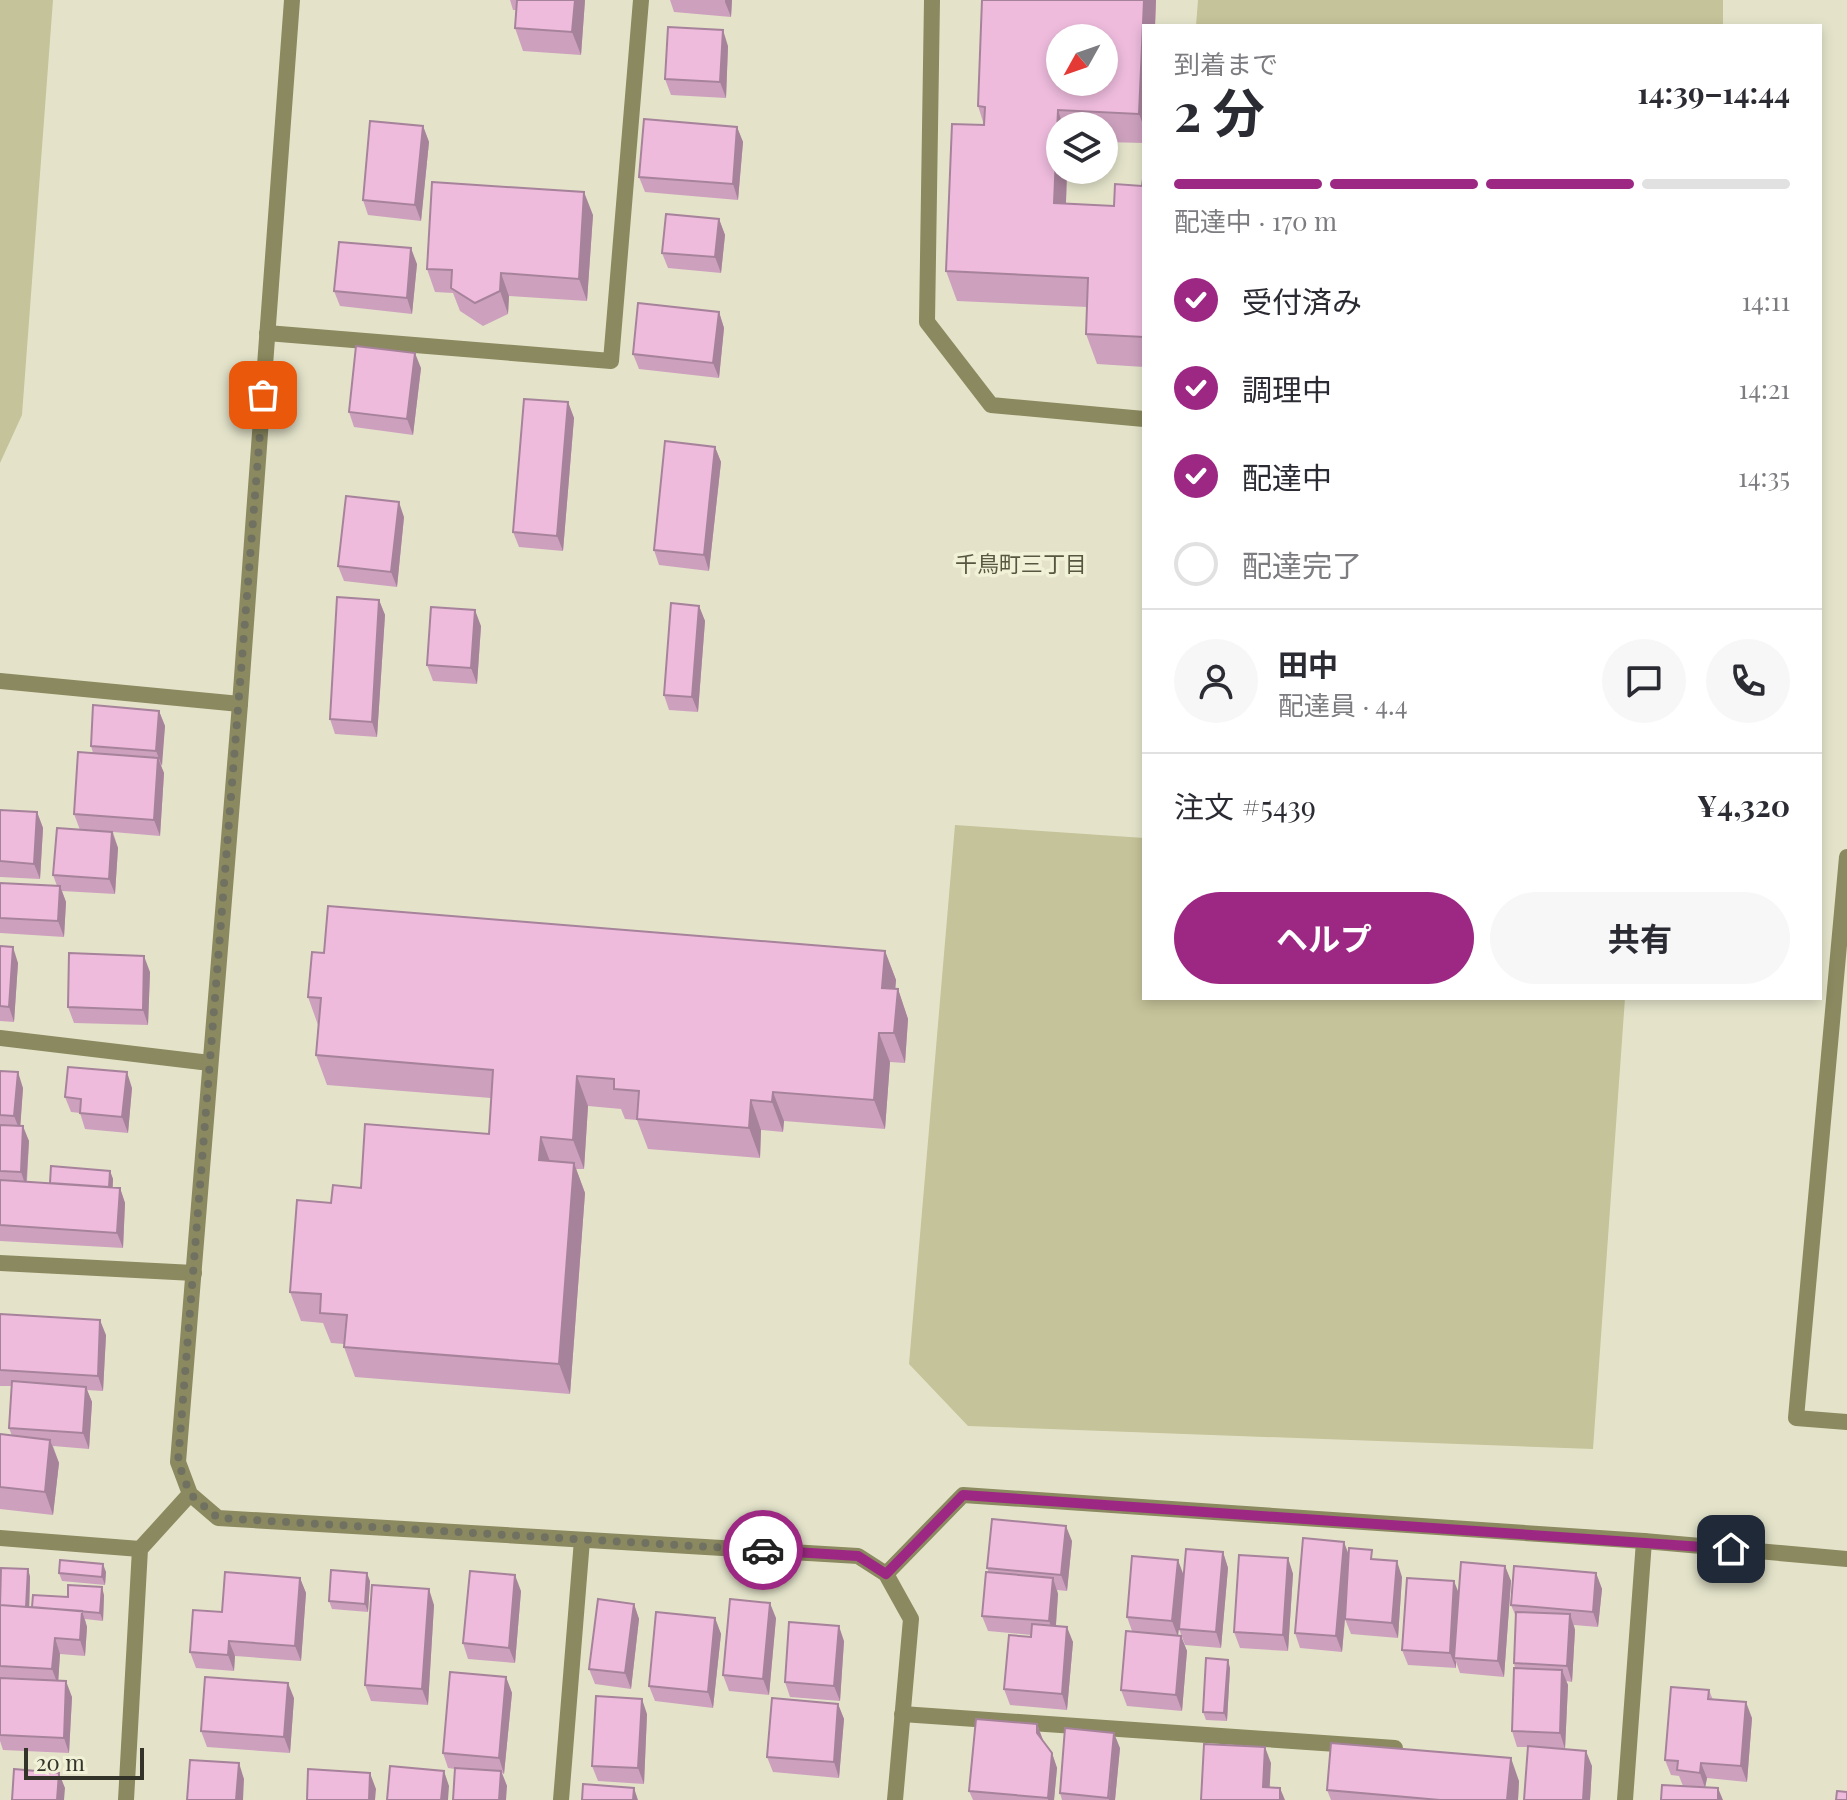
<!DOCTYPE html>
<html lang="ja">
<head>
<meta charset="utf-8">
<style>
	body { margin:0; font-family:"Playfair Display","Noto Sans JP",serif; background:#f7f7f7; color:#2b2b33; height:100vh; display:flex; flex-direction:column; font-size:30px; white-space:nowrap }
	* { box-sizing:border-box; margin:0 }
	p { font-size:26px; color:#7c7c81 }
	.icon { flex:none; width:44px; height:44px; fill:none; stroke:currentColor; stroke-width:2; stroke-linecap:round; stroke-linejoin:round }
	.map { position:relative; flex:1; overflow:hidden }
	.panel { position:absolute; left:1142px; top:24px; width:680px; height:976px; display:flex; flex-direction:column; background:#fff; border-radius:0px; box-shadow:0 4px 12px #0003 }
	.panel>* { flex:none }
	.needle { width:52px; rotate:230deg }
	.fabs { position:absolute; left:1046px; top:24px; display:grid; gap:16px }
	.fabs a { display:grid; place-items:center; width:72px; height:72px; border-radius:50%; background:#fff; box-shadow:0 4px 12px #0003; font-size:40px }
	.scale { position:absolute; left:24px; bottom:20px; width:120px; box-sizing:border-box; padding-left:8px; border:4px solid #333329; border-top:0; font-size:22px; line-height:28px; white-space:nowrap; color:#333329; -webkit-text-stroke:6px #f1f1d7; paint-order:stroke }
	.pin { position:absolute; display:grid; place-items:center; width:68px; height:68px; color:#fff; margin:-34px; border-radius:16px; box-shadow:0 4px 12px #0006 }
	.courier { position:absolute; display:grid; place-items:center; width:80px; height:80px; margin:-40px; border:6px solid #9d2883; border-radius:50%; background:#fff; color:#222; box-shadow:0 2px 10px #0007 }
	.overview em { font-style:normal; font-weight:700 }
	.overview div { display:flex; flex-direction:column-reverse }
	.overview { display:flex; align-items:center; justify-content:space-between; height:136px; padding:0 32px }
	h1 { font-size:52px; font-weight:700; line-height:60px }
	.bar { display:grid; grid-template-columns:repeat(4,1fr); gap:12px 8px; align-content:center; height:96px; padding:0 32px }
	.bar i { height:10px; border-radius:6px; background:#e1e1e2 }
	.bar .active { background:#9d2883 }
	.bar p { grid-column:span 4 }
	.line { display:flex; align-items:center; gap:20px; padding:0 32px; border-top:2px solid #e1e1e2 }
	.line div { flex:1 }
	.round { display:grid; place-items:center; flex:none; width:84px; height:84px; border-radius:42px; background:#f7f7f7 }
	ol { padding:0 32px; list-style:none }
	li { display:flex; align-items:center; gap:24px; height:88px }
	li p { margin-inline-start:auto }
	li .icon { padding:8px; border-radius:50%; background:#9d2883; color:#fff; stroke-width:4 }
	li:last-child { color:#7c7c81 }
	li i { width:44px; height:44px; border:4px solid #e1e1e2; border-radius:50% }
	.primary-button { display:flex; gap:16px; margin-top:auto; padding:16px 32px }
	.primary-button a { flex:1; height:92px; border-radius:48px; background:#9d2883; color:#fff; font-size:32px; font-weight:700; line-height:92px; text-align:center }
	.primary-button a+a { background:#f7f7f7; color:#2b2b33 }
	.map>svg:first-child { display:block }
	.green { fill:#c5c399 }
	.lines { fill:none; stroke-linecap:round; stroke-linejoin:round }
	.service { stroke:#8b895f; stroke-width:16 }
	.minor { stroke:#8b895f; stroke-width:16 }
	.tertiary { stroke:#8b895f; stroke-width:16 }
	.wall { fill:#cda1be }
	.shaded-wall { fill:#a7839b }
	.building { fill:#ebd; stroke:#a7839b; stroke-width:2; fill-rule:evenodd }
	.done { stroke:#717161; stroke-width:8; stroke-dasharray:0 14.4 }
	.route { stroke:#9d2883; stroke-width:10 }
	.labels { text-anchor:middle; stroke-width:7; stroke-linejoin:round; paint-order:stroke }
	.neighbourhood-label { font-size:22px; fill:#575640; stroke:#f1f1d7 }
</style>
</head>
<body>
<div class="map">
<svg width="1847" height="1800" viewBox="0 0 1847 1800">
	<rect width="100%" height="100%" fill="#e4e3ca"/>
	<!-- green -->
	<path class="green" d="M0,0h53l-31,415 -22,48z
		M1198,0h525v26h-527z
		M955,825l189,13v160h481l-32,451 -625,-23 -59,-62z"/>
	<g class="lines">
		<!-- service -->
		<path class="service" d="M932,0l-5,322 64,83 153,14
			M267,333l344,28 30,-361
			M1847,857l-51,561 51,4
			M0,1038l210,25
			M0,1263l194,10
			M0,1538l140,11
			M902,1714l493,34"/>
		<!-- minor -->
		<path class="minor" d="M0,681l240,23
			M561,1800l21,-260
			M1625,1800l19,-259"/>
		<!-- tertiary -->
		<path class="tertiary" d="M292,0l-52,704 -62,758 12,32 28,24 640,38 28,18 25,45 -16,181
			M886,1574l77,-79 681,46 203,18
			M126,1800l14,-251 50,-55"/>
	</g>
	<!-- wall -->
	<path class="wall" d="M510,0h75l-4,55 -58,-4 -8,-23 1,-18h-3z
		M670,0h62l-1,17 -57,-5z
		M1156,0l-1,26h-11v117l-40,-1v-16h-44v44h7l-1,33 48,3 28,-20 2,-14v195l-47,-3 -11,-30 1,-27 -130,-6 -11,-30 38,-146 -6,-19z
		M728,46l-2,52 -55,-3 -6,-16z
		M423,126l6,16 -8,79 -53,-6 -5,-15z
		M737,127l6,15 -5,58 -93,-8 -6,-15z
		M593,215l-6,86 -78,-5 -1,18 -25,12 -23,-15 -7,-18 -18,-1 -8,-23z
		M719,219l6,16 -4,38 -53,-5 -6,-15z
		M417,264l-5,50 -72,-8 -6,-15z
		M719,312l5,16 -5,50 -80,-9 -6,-15z
		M421,368l-8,67 -59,-8 -5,-15z
		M568,402l6,16 -11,133 -44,-4 -6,-15z
		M715,447l6,15 -12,109 -50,-6 -5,-15z
		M404,517l-7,70 -53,-6 -6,-15z
		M379,600l6,15 -8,122 -42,-3 -5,-15z
		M699,606l6,15 -7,91 -29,-2 -5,-15z
		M481,626l-4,58 -44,-3 -6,-16z
		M159,711l6,15 -4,40 3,7 -4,63 -47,-4 5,16 -3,46 -53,-3 4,11 -2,35 -64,-4v-50l57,3 -4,-11 27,-45 -6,-16 19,-61 -2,-7z
		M0,810l37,2 6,16 -3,51 -40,-2z
		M0,946l18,17 -4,59 -14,-1z
		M885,951l11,29 -1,9h3l10,30 -3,44 -15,-1 -5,67 -101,-8 -1,11 -22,-2 -1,28 -112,-9 -11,-29 -12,-1 -4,-10 -33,-3 -4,63h-8l9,24 -15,201 -215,-17 -11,-30v-3l-13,-1 -8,-20 -22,-2 -11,-29 41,-89 30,-15 128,-54 2,-36 -164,-13 -11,-30 2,-30 -10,-28 16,-44z
		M150,972l-2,53 -74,-2 -6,-16z
		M0,1071l23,17 -3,38 9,15 -2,41 23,1 60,-12 3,8v8l7,1 5,15 -2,45 -123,-7z
		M132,1088l-4,45 -43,-4 -5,-16 -9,-1 -6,-15z
		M0,1314l106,21 -3,56 -16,-1 5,12 -3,47 -36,-3 6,17 -6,52 -53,-6v-75l12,2 -3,-8 3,-42h-12z
		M1072,1541l-5,50 -10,-1 1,4 -2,32 17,16 -6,68 -57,-5 -6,-16 27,-54 -43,-4 -6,-15 7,-43 -2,-5z
		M1223,1552l5,16 -7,80 -36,-3 -6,-16 1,-17 -2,23 3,1 6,15 -5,60 -55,-5 -6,-16 11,-59 -5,-14 57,-42z
		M1349,1555l26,4 27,18 -4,61 -47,-4 -6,-15 1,-9 -4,42 -42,-4 -5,-15z
		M1288,1558l5,16 -5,77 -48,-3 -6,-16z
		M1505,1566l6,15 -7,96 -44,-4 -4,-11v6l-48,-3 -6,-15 57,-57z
		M28,1569l2,8 -1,30 39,-10 36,-2 -1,26 -18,-2 2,8 -2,29 -25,-2 -2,27 14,16 -3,56 -66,-3 -3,-9v-149z
		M106,1572l-1,13 -43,-4 -3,-8z
		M1596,1573l6,16 -4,38 -24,-2 1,5 -3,52 -6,-1 2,4 -3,64 27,17 -2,34h-66l4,-53h-11l-5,-16 3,-63 -1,-5 2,-46 -5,-12z
		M300,1578l6,15 -5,68 -66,-5 -1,15 -38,-3 -6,-16 32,-40z
		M370,1581l-2,31 -36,-3 -3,-8z
		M521,1591l-6,72 -47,-4 -5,-16z
		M634,1604l5,15 -8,70 -36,-5 -6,-15z
		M434,1605l-6,100 -57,-4 -6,-16z
		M715,1618l6,16 -8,74 -58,-7 -6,-15z
		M776,1618l-7,77 -40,-4 -6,-16z
		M844,1641l-4,60 -50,-4 -5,-15z
		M1230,1668l-3,53 -21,-1 -3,-8z
		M506,1677l6,16 -8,81 -2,-1 5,13 -52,-17 -7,-1 -5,-15z
		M1709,1690l4,10 39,18 -5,64 -40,-4 -2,10 -22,-2 -4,-10 -8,-1 -6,-15z
		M294,1698l-4,55 -83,-6 -6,-16z
		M838,1704l6,15 -5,59 -66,-6 -6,-15z
		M647,1714l-3,70 -46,-3 -6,-15z
		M1037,1724l6,17 9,12 5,15 -3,32h-81l-4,-9z
		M1120,1748l-5,52h-53l-2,-7z
		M1519,1781l-1,19h-187l-4,-10z"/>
	<!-- shaded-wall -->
	<path class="shaded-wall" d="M575,0h10l-4,55 -9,-23z
		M725,0h7l-1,17 -6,-15z
		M1144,0h12l-1,26h-11v101l-5,-13z
		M723,30l5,16 -2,52 -6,-16z
		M1058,110l5,16h-3v44h7l-2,62 -11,-29z
		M423,126l6,16 -8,79 -6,-16z
		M737,127l6,15 -5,58 -5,-16z
		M584,192l9,23 -6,86 -8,-22z
		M719,219l6,16 -4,38 -6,-16z
		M411,248l6,16 -5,50 -5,-16z
		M501,273l8,23 -1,18 -8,-23z
		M719,312l5,16 -5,50 -6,-15z
		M415,353l6,15 -8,67 -6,-16z
		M568,402l6,16 -11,133 -6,-15z
		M715,447l6,15 -12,109 -5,-16z
		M399,502l5,15 -7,70 -6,-15z
		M379,600l6,15 -8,122 -5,-15z
		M699,606l6,15 -7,91 -6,-15z
		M475,610l6,16 -4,58 -6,-16z
		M159,711l6,15 -3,40 -6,-15z
		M158,758l6,15 -4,63 -6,-16z
		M37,812l6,16 -3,51 -6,-15z
		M112,832l6,16 -3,46 -6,-15z
		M60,886l6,16 -2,35 -6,-16z
		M13,947l5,16 -4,59 -5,-15z
		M885,951l11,29 -3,38 -11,-30z
		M144,956l6,16 -2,53 -5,-15z
		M898,989l10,30 -3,44 -11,-30z
		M879,1033l11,29 -5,67 -11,-29z
		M18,1072l5,16 -3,43 -6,-15z
		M127,1072l5,16 -4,45 -6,-16z
		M577,1076l11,30 -4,63 -11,-29z
		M773,1092l11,29 -1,11 -11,-30z
		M751,1100l10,30 -1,28 -11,-30z
		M23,1126l6,15 -3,46 -5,-15z
		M541,1137l11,30 -13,-7z
		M574,1163l11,30 -15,201 -11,-30z
		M110,1171l3,8 -1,17 -3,-8z
		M120,1188l5,15 -2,45 -6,-15z
		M100,1320l6,15 -3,56 -5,-15z
		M86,1387l6,15 -3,47 -6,-16z
		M50,1440l9,23 -6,52 -8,-23z
		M1066,1526l6,15 -5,50 -6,-16z
		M1344,1542l6,16 -8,94 -6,-16z
		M1223,1552l5,16 -7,80 -5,-16z
		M1288,1558l5,16 -5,77 -5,-16z
		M1178,1560l6,16 -6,61 -6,-16z
		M1397,1561l5,16 -4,61 -6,-15z
		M103,1564l3,8 -1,13 -3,-8z
		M1505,1566l6,15 -7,96 -6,-16z
		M28,1569l2,8 -1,38 -3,-8z
		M367,1573l3,8 -2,31 -3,-8z
		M1596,1573l6,16 -4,38 -5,-15z
		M515,1575l6,16 -6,72 -6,-15z
		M300,1578l6,15 -5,68 -6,-15z
		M1053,1578l5,16 -3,43 -6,-16z
		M1454,1581l6,15 -6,62 2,4v6l-6,-15z
		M102,1587l2,8 -1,26 -3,-8z
		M429,1589l5,16 -6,100 -6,-16z
		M770,1603l6,15 -7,77 -6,-16z
		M634,1604l5,15 -8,70 -6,-16z
		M82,1611l5,16 -2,29 -5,-16z
		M1570,1614l5,16 -3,52 -5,-16z
		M715,1618l6,16 -8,74 -5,-16z
		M839,1626l5,15 -4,60 -6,-15z
		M1067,1627l6,15 -6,68 -5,-16z
		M1181,1636l6,15 -5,60 -6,-16z
		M55,1638l5,16 -2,31 -6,-16z
		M229,1641l6,15 -1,15 -6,-16z
		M1228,1660l2,8 -3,53 -3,-8z
		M1562,1670l6,15 -3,64 -5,-16z
		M506,1677l6,16 -8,81 -5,-16z
		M66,1681l6,16 -3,56 -5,-15z
		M288,1683l6,15 -4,55 -6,-16z
		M642,1699l5,15 -3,70 -6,-16z
		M1746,1702l6,16 -5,64 -6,-16z
		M838,1704l6,15 -5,59 -5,-16z
		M1037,1724l6,16v9l-6,-16z
		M1114,1733l6,15 -5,52h-6z
		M1265,1747l6,16 -2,37 -6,-13z
		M1586,1751l6,15 -2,34h-7z
		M1052,1753l5,15 -3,32h-6z
		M1511,1758l8,23 -1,19h-11z
		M239,1763l5,16 -1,21h-7z
		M1701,1763l6,15 -2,10 -5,-15z
		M444,1771l5,15 -1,14h-7z
		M501,1771l6,15 -1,14h-7z
		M59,1773l6,15 -1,12h-7z
		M370,1773l6,16 -1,11h-6z
		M634,1788l4,12h-5z
		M1280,1788l5,12h-5z
		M1718,1788l5,12h-5z"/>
	<!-- building -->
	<path class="building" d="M517,0h58l-3,32 -57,-4z
		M982,0h162l-5,114 -81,-4 -4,93 60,3 1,-22 27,2 2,-14v165l-58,-3 2,-56 -142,-7 6,-147 32,1 1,-18 -7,-1zM1060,38h44v44h-44z
		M668,27l55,3 -3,52 -55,-3z
		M644,119l93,8 -4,57 -94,-7z
		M370,121l53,5 -8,79 -52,-5z
		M432,182l152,10 -5,87 -78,-6 -1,18 -25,12 -24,-15 1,-18 -25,-1z
		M666,214l53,5 -4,38 -53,-4z
		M339,242l72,6 -4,50 -73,-7z
		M638,303l81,9 -6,51 -80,-9z
		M356,346l59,7 -8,66 -58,-7z
		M524,399l44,3 -11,134 -44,-4z
		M665,441l50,6 -11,108 -50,-5z
		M346,496l53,6 -8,70 -53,-6z
		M337,597l42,3 -7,122 -42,-3z
		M671,603l28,3 -7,91 -28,-2z
		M431,607l44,3 -4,58 -44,-3z
		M93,705l66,6 -3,40 -65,-5z
		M78,752l80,6 -4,62 -80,-6z
		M0,810l37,2 -3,52 -34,-3z
		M57,828l55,4 -3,47 -56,-4z
		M0,883l60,3 -2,35 -58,-3z
		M328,906l557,45 -3,37 16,1 -4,44h-15l-5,67 -101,-8 -1,10 -21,-2 -2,28 -112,-9 2,-28 -25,-2v-10l-37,-3 -4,64 -32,-3 -2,23 35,3 -15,201 -215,-17 3,-32 -27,-2 1,-19 -31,-2 7,-92 34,3 2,-18 28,3 4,-64 124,10 4,-64 -177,-15 5,-57 -13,-1 4,-45 12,1z
		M0,946l13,1 -4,60 -9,-1z
		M69,953l75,3 -1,54 -75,-3z
		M68,1067l59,5 -5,45 -42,-4 1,-14 -16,-2z
		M0,1071l18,1 -4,44 -14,-1z
		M0,1125l23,1 -2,46 -21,-1z
		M51,1166l59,5 -1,16 -59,-4z
		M0,1180l120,8 -3,45 -117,-8z
		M0,1314l100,6 -2,56 -98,-6z
		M12,1381l74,6 -3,46 -74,-5z
		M0,1434l50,6 -5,52 -45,-5z
		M992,1519l74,7 -5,49 -74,-7z
		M1303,1538l41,4 -8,94 -41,-3z
		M1349,1548l23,2 -1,9 26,2 -5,62 -47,-4z
		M1186,1549l37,3 -7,80 -37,-3z
		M1239,1555l49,3 -5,77 -49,-3z
		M1132,1556l46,4 -6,61 -45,-4z
		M60,1560l43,4 -1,13 -43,-4z
		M1461,1562l44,4 -7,95 -44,-3z
		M1514,1566l82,7 -3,39 -82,-7z
		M1,1568l27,1 -2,38 -26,-2v1z
		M331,1570l36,3 -2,31 -36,-3z
		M470,1571l45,4 -6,73 -46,-5z
		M225,1572l75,6 -5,68 -66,-5 -1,14 -38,-3 3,-42 29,2z
		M986,1572l67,6 -4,43 -67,-5z
		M1407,1578l47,3 -4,72 -48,-3z
		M68,1585l34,2 -2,26 -68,-6 1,-12 35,2z
		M372,1585l57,4 -7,100 -57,-4z
		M598,1599l36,5 -9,69 -36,-4z
		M730,1599l40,4 -7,76 -40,-4z
		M0,1605l82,6 -2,29 -25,-2 -3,31 -52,-3z
		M656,1612l59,6 -7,74 -59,-6z
		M1516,1612l54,2 -3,52 -53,-3z
		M789,1622l50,4 -5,60 -49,-4z
		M1032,1624l35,3 -5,67 -58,-5 5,-54 22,2z
		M1126,1631l55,5 -5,59 -55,-5z
		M1206,1658l22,2 -4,53 -21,-1z
		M1514,1668l48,2 -2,63 -48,-2z
		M450,1672l56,5 -7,81 -56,-5z
		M205,1677l83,6 -4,54 -83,-6z
		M0,1678l66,3 -2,57 -64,-3z
		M1671,1687l38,3 -1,9 38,3 -5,64 -40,-3 -1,10 -23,-3 1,-9 -13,-1z
		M596,1696l46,3 -4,69 -46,-2z
		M772,1698l66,6 -4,58 -67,-5z
		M976,1719l61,5v9l15,20 -4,45 -79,-7z
		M1065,1728l49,5 -6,65 -48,-5z
		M1331,1743l180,15 -4,42h-67l-113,-10z
		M1204,1744l61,3 -2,40 17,1v12h-79z
		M1528,1746l58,5 -3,49h-59z
		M190,1760l49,3 -3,37h-49z
		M390,1766l54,5 -3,29h-54z
		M455,1768l46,3 -2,29h-46z
		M14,1769l45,4 -2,27h-45z
		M308,1769l62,4 -1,27h-62z
		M583,1784l51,4 -1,12h-51z
		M1662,1785l56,3v12h-57z
		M1837,1791l10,1v8h-11z"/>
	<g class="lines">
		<!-- done -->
		<path class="done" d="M263,395l-85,1067 12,32 28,24 545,32"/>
		<!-- route -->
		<path class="route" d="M763,1550l95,6 28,18 77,-79 768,54"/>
	</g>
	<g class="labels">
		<!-- neighbourhood labels -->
		<g class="neighbourhood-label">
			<text x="1021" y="572">千鳥町三丁目</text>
		</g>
	</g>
</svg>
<div class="fabs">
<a><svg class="needle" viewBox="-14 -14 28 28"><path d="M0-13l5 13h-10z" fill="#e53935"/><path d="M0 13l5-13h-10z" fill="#7c7c81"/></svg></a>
<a><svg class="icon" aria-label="layers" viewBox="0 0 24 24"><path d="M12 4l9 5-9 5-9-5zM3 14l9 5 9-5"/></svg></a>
</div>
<div class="scale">20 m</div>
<div class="pin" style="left:263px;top:395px;background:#ea580c"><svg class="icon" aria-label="bag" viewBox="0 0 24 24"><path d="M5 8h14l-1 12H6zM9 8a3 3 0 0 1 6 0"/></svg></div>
<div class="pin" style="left:1731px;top:1549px;background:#1f2937"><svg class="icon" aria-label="home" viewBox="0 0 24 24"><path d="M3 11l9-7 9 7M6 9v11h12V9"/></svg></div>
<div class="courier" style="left:763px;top:1550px"><svg class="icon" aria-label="car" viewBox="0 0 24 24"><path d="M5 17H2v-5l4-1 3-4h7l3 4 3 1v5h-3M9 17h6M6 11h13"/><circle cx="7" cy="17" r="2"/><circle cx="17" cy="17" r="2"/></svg></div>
<section class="panel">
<div class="overview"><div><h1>2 分</h1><p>到着まで</p></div><em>14:39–14:44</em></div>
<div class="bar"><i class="active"></i><i class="active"></i><i class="active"></i><i></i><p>配達中 · 170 m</p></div>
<ol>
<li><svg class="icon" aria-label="check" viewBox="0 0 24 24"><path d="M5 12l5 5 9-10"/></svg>受付済み<p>14:11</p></li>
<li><svg class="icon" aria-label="check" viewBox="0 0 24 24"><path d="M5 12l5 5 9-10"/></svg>調理中<p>14:21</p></li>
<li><svg class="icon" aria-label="check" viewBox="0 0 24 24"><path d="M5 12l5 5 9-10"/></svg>配達中<p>14:35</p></li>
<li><i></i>配達完了</li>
</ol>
<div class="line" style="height:144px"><a class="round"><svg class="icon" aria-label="person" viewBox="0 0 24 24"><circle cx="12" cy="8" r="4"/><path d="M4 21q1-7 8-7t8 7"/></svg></a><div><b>田中</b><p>配達員 · 4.4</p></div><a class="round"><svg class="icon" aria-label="chat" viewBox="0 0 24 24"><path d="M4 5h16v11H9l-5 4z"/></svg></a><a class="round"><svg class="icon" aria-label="phone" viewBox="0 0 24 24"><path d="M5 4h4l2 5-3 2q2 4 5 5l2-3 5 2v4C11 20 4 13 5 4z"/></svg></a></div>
<div class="line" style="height:104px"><div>注文 #5439</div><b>¥4,320</b></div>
<div class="primary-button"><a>ヘルプ</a><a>共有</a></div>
</section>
</div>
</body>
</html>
